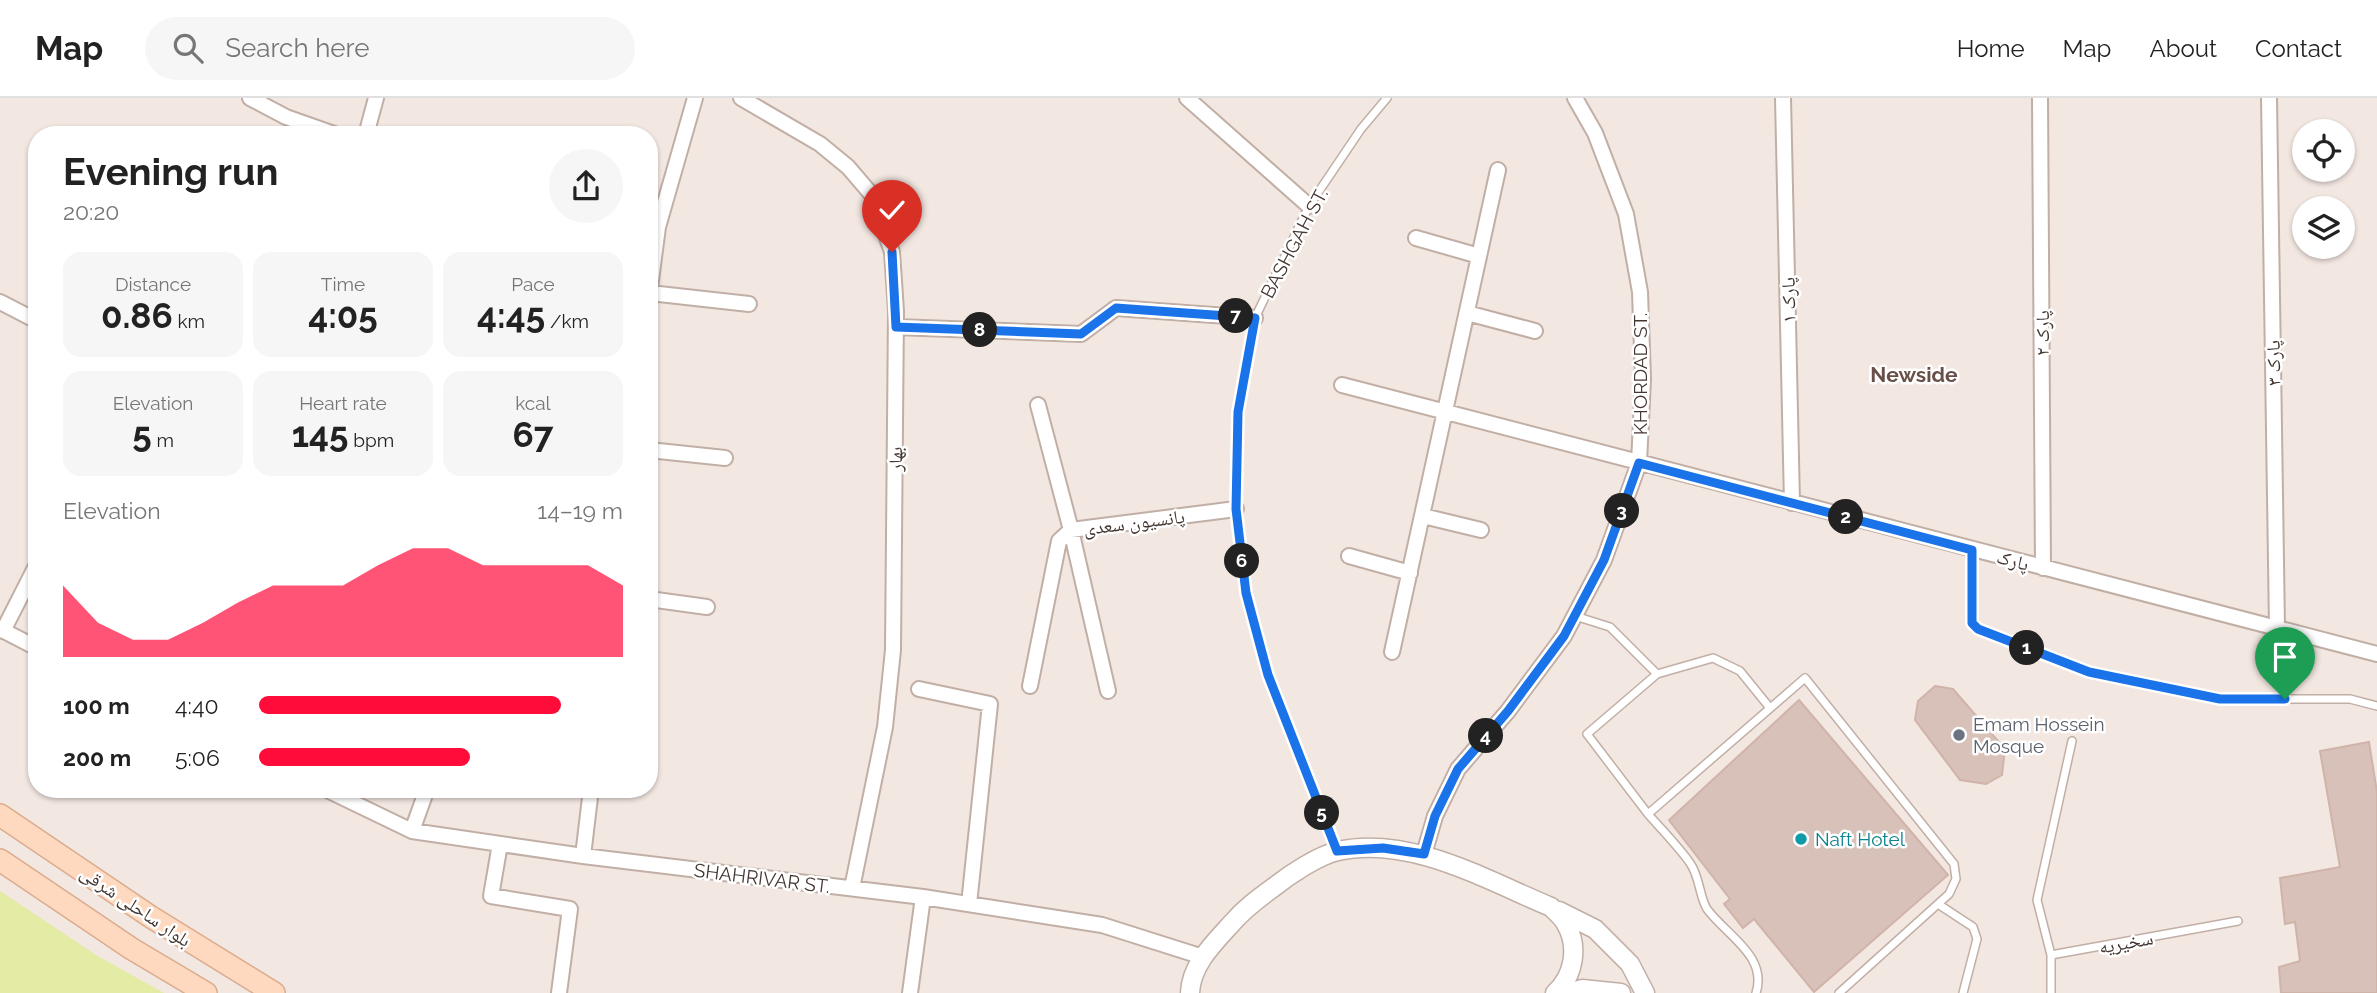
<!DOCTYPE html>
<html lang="en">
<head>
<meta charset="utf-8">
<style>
  body { margin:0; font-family:Raleway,"Noto Naskh Arabic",sans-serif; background:#f6f6f6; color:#222; height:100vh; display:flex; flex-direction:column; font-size:26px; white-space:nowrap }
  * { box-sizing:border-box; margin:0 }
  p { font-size:23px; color:#767676 }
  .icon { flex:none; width:38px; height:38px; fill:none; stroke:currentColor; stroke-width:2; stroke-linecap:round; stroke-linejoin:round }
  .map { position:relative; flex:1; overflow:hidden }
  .drawer { position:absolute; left:28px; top:28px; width:630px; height:672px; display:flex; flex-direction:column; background:#fff; border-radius:28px; box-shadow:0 2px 5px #0004 }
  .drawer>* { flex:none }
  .fabs { position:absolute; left:2292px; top:21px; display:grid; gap:14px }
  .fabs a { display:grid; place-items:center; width:63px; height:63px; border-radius:50%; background:#fff; box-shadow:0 2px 5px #0004; font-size:35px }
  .pin { position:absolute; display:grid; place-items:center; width:60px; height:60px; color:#fff; margin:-72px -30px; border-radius:50% 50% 50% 0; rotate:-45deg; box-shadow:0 0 7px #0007 }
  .pin .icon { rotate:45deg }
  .km { position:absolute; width:35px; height:35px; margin:-18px; border-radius:50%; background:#222; color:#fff; font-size:19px; line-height:35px; text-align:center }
  .round { display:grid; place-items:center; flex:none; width:74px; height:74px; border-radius:37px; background:#f6f6f6 }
  .overview { display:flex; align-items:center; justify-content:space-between; height:119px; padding:0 35px }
  h1 { font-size:38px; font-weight:700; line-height:52px }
  .metrics { display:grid; grid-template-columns:repeat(3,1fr); gap:10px; height:119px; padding:7px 35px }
  .metrics div { display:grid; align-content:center; border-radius:18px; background:#f6f6f6; text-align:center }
  .metrics b { font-size:35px; font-weight:700 }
  .metrics small { font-size:19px; font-weight:400 }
  .metrics p { font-size:19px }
  .chart { height:196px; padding:14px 35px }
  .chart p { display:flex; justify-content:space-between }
  .chart svg { width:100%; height:126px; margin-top:7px; fill:#ff0c3b; opacity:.7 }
  ul { padding:0 35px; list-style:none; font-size:23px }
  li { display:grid; grid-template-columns:112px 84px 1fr; align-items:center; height:52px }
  li i { height:18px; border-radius:9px; background:#ff0c3b }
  header { display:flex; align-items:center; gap:42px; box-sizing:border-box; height:98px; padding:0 35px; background:#fff; border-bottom:2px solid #e0e0e0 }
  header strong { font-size:33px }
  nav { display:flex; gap:38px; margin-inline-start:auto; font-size:24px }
  .search { width:490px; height:63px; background:#f6f6f6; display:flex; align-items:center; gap:18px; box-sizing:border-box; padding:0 24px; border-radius:38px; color:#767676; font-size:26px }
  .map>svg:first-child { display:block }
  .green { fill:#e4eba5 }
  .building { fill:#d8c1b9; stroke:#d0b3a9; stroke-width:2 }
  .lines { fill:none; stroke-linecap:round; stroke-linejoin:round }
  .service-casing { stroke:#c1afa6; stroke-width:10 }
  .minor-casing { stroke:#c1afa6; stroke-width:18 }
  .tertiary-casing { stroke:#c1afa6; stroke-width:21 }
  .secondary-casing { stroke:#daac8e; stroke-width:24 }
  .service { stroke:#fff; stroke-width:7 }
  .minor { stroke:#fff; stroke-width:14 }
  .tertiary { stroke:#fff; stroke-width:18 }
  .secondary { stroke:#ffd9bf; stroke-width:21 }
  .route-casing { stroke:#fff; stroke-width:14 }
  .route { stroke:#1a73e8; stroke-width:9 }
  .worship-dot { fill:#6b7280; stroke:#fff; stroke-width:2.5 }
  .culture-dot { fill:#0f9aa8; stroke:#fff; stroke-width:2.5 }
  .labels { text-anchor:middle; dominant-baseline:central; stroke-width:5; stroke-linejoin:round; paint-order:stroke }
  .street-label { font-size:19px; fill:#443732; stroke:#fff }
  .worship-label { font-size:19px; fill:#5b616d; stroke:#fff; text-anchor:start }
  .culture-label { font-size:19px; fill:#0d838f; stroke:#fff; text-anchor:start }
  .neighbourhood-label { font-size:21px; font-weight:bold; fill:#685048; stroke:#fff }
</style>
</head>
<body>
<header>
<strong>Map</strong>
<div class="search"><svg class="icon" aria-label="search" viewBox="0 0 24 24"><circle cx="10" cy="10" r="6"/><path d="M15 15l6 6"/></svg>Search here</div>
<nav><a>Home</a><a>Map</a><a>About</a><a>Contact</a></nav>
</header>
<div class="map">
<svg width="2377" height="895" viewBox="0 0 2377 895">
  <rect width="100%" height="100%" fill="#f3e7e1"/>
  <path class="green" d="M0,793L96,857L164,895H0Z"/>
  <path class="building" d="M1935,588L1953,591L2005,651L2002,677L1986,686L1960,682L1915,622L1918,603Z
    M1799,602L1948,777L1814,894L1754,821L1743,830L1724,806L1730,801L1669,722Z
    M2369,644L2377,694V895H2281L2279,869L2300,863L2295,824L2285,826L2280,780L2340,769L2320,653Z"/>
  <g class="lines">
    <g class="service-casing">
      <path id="service" d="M1972,451V525L1978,531L2089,574L2220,601H2350L2377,608
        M1575,518L1610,529L1657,576L1587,636L1648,716
        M1657,576L1713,560L1740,573L1770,610
        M1337,752L1268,577L1246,495L1236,411L1238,314L1255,220L1309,108L1361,31L1387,0
        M1938,806L1973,829L1977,841L1963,895
        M2051,857L2037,802L2072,643
        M1756,895C1768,858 1726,837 1707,811C1699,798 1700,779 1690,765C1678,748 1662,732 1648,716L1805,580L1954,766L1956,781L1949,796L1839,895
        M2051,895V857L2238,823"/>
    </g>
    <g class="minor-casing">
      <path id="minor" d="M250,0L286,19L337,37
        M741,0L820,46L848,69L872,97L892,154L896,213L893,552L885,629L852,790
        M1187,0L1309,108
        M1783,0L1792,405
        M2040,0L2043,470
        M2269,0L2277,530
        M366,37L376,0
        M1416,140L1479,158
        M650,195L749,206
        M649,198L658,129L695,0
        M0,204L37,223
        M1467,215L1535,233
        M896,229L1081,236L1116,210L1255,220
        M1342,287L2377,556
        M1038,307L1071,432L1108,593
        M649,352L725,360
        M1423,418L1481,432
        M1349,458L1410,475
        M649,501L707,509
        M0,531L37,550
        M3,533L35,470
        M1392,554L1498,72
        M1030,588L1059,443L1071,432L1236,411
        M919,591L990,606L969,806
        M325,691L412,733L583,758L923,799L1102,827L1203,859
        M412,733L427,691
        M500,746L491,798L570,811L559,895
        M1424,756L1435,718L1458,671L1508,613L1564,538L1604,462L1639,365L1643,281L1640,194L1626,116L1595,35L1575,0
        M583,758L591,691
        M910,895L923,799"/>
    </g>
    <g class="tertiary-casing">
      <path id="tertiary" d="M1559,813L1595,831L1630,866L1645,895
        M1190,895C1191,866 1215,844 1233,824C1245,810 1259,800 1274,789C1289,777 1319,757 1338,753C1410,737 1486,782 1551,809C1556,814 1563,820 1566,826C1579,849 1574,878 1555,895
        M1570,895L1582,891L1621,895"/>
    </g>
    <g class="secondary-casing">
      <path id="secondary" d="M0,717L151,819L274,895
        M0,762L132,851L206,895"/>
    </g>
    <use href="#service" class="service"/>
    <use href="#minor" class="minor"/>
    <use href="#tertiary" class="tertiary"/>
    <use href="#secondary" class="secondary"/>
  </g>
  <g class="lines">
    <g class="route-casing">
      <path id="route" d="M892,154L896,229L1081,236L1116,210L1255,220L1238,314L1236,411L1246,495L1268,577L1337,753L1383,750L1424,756L1435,718L1458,671L1508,613L1564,538L1604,462L1639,365L1972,452V525L1978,531L2089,574L2220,601H2285"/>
    </g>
    <use href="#route" class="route"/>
  </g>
  <circle class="worship-dot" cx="1959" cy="637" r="7"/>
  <circle class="culture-dot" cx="1801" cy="741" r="7"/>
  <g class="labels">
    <g class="street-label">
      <text transform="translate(1294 145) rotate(-62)">BASHGAH ST.</text>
      <text transform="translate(1788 202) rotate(-91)">پارک ۱</text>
      <text transform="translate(2042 235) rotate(-90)">پارک ۲</text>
      <text transform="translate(2273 265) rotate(-91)">پارک ۳</text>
      <text transform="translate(1640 276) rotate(-90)">KHORDAD ST.</text>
      <text transform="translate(895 361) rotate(-89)">بهار</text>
      <text transform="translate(1134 424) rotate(-7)">پانسیون سعدی</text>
      <text transform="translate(2013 462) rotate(15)">پارک</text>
      <text transform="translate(762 780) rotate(7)">SHAHRIVAR ST.</text>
      <text transform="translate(136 808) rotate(34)">بلوار ساحلی شرقی</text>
      <text transform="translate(2126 844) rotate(-10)">سخیریه</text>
    </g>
    <g class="worship-label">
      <text x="1973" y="626">Emam Hossein<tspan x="1973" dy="22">Mosque</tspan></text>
    </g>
    <g class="culture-label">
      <text x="1815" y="741">Naft Hotel</text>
    </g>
    <g class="neighbourhood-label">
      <text x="1914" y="276">Newside</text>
    </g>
  </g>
</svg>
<div class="fabs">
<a><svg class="icon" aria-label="locate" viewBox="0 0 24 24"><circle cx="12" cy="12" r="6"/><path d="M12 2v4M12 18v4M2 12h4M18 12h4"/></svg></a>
<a><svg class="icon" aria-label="layers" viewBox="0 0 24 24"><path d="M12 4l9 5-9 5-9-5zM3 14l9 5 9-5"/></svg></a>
</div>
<div class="pin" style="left:2285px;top:601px;background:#1e9e55"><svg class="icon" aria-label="arrive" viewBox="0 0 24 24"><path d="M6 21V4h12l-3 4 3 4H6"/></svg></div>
<div class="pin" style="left:892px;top:154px;background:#d93025"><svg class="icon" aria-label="check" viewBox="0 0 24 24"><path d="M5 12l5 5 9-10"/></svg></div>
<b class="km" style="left:2027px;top:550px">1</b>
<b class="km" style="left:1846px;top:419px">2</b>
<b class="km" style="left:1622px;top:413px">3</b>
<b class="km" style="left:1486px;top:638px">4</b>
<b class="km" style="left:1322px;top:715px">5</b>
<b class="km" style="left:1242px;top:463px">6</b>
<b class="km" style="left:1236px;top:218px">7</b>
<b class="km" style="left:980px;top:232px">8</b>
<section class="drawer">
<div class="overview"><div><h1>Evening run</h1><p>20:20</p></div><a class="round"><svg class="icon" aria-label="share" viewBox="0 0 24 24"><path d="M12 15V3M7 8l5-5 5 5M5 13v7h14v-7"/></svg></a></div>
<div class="metrics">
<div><p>Distance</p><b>0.86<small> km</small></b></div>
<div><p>Time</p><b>4:05</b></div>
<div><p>Pace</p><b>4:45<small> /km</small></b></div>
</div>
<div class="metrics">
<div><p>Elevation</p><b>5<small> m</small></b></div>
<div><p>Heart rate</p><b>145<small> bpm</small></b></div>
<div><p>kcal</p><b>67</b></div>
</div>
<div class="chart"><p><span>Elevation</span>14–19 m</p>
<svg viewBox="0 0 160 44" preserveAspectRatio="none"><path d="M0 44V19L10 32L20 38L30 38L40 32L50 25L60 19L70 19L80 19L90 12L100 6L110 6L120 12L130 12L140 12L150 12L160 19V44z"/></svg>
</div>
<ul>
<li><b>100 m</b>4:40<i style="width:83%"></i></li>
<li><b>200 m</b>5:06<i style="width:58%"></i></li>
</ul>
</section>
</div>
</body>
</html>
